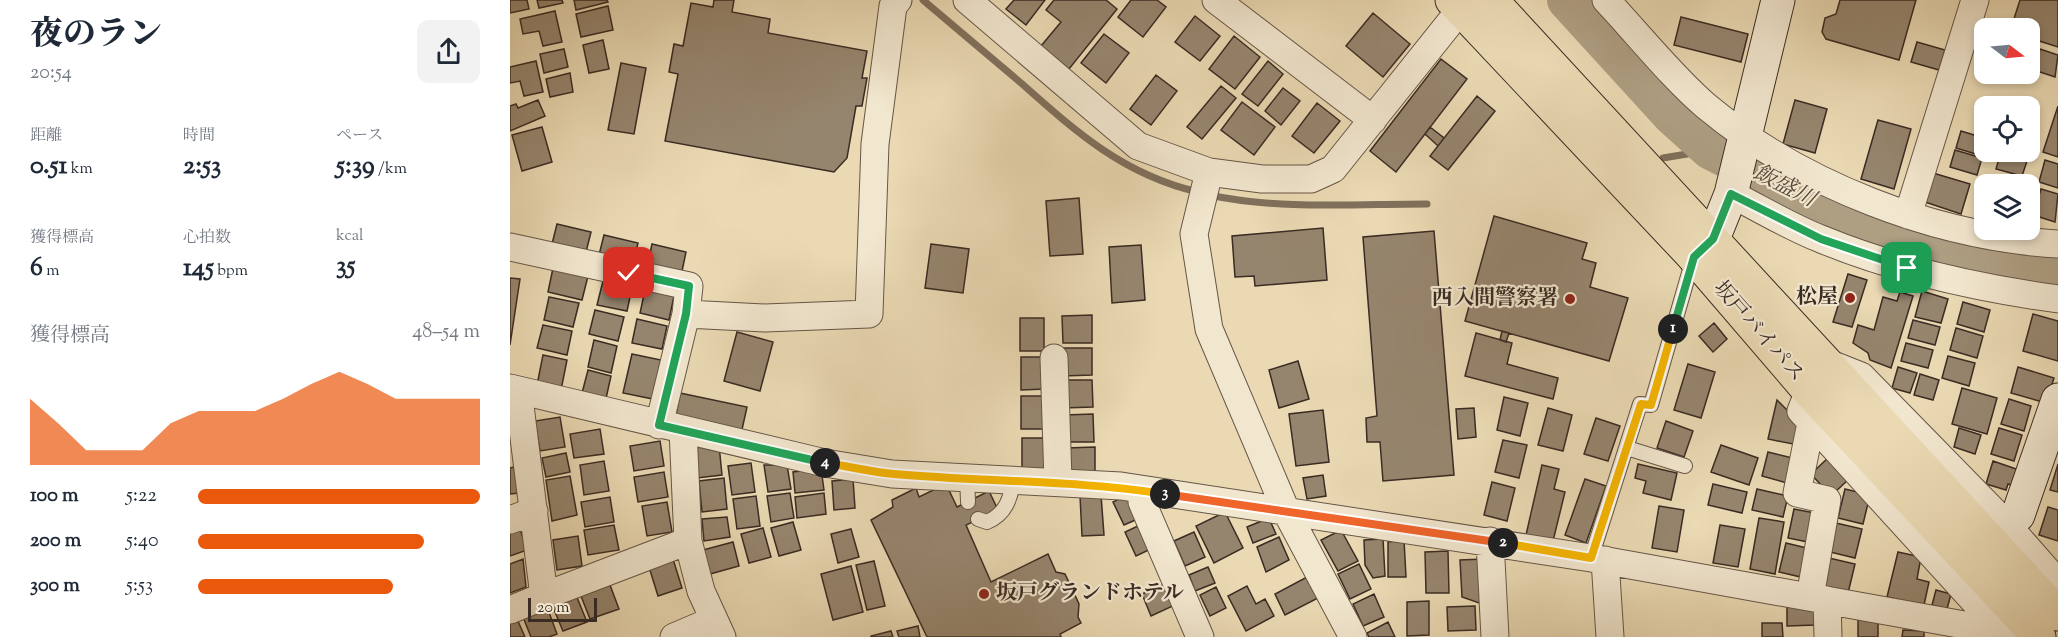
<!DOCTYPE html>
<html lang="ja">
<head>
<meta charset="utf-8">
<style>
  body { margin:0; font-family:"Sorts Mill Goudy","Noto Serif JP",serif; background:#f2f2f3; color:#1f2937; height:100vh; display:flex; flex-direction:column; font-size:22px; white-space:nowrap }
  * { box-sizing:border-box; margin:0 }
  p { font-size:20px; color:#747a83 }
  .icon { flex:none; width:33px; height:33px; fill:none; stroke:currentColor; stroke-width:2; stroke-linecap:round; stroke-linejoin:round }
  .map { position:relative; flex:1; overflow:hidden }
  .panel { display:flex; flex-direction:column; background:#fff; width:510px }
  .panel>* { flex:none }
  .needle { width:39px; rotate:106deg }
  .controls { position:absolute; left:1464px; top:18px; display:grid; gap:12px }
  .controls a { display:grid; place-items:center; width:66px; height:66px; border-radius:12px; background:#fff; box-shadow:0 3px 9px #0003; font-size:30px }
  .scale { position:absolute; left:18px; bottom:15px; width:69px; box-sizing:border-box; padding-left:6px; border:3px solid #3a2b23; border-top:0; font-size:16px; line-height:21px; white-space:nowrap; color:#3a2b23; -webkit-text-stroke:4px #f1e6ce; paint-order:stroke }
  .pin { position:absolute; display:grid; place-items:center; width:51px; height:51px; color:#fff; margin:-26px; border-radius:12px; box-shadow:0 3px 9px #0006 }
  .km { position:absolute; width:30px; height:30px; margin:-15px; border-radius:50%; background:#222; color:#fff; font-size:16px; line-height:30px; text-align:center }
  .round { display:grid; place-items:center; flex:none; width:63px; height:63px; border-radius:12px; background:#f2f2f3 }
  .summary { display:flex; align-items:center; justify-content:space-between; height:102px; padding:0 30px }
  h1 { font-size:33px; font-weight:800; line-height:45px }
  .stats { display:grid; grid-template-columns:repeat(3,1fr); gap:9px; height:102px; padding:6px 30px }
  .stats div { display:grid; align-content:center }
  .stats b { font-size:26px; font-weight:800 }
  .stats small { font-size:16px; font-weight:400 }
  .stats p { font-size:16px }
  .chart { height:168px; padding:12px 30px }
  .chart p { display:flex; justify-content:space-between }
  .chart svg { width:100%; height:108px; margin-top:6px; fill:#ea580c; opacity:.7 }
  ul { padding:0 30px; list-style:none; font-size:20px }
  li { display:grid; grid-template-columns:96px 72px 1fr; align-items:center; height:45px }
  li i { height:15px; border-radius:8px; background:#ea580c }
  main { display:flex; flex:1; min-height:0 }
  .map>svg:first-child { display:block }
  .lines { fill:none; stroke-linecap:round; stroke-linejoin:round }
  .stream { stroke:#80705c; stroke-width:7 }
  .river { stroke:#ae9e82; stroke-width:40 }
  .building { fill:#96856e; stroke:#3a2b23; stroke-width:1.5 }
  .lane-casing { stroke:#665647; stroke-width:16 }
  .street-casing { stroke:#665647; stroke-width:29 }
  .secondary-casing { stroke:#3a2b23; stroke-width:35 }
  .highway-casing { stroke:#3a2b23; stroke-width:35 }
  .lane { stroke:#f1e6ce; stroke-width:14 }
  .street { stroke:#f1e6ce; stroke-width:27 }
  .secondary { stroke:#f1e6ce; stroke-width:33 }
  .highway { stroke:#ead9b3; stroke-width:33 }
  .split-1-casing { stroke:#fff; stroke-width:12 }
  .split-2-casing { stroke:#fff; stroke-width:12 }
  .split-3-casing { stroke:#fff; stroke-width:12 }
  .split-4-casing { stroke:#fff; stroke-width:12 }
  .split-5-casing { stroke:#fff; stroke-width:12 }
  .split-1 { stroke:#22a559; stroke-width:8 }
  .split-2 { stroke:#f5b400; stroke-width:8 }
  .split-3 { stroke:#f0652b; stroke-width:8 }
  .split-4 { stroke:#f5b400; stroke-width:8 }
  .split-5 { stroke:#22a559; stroke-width:8 }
  .poi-dot { fill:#8f2418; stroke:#f1e6ce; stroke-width:2 }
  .labels { text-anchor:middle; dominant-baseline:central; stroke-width:4.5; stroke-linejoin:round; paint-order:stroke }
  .poi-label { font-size:21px; font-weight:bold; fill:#3a2b23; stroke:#f1e6ce; text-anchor:end }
  .street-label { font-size:21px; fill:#3a2b23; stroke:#f1e6ce }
  .water-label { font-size:22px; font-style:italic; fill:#57483b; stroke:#f1e6ce }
</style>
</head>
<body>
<main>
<section class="panel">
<div class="summary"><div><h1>夜のラン</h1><p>20:54</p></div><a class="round"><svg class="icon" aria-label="share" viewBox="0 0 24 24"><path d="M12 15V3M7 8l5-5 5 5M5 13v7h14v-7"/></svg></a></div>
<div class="stats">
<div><p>距離</p><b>0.51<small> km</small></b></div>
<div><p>時間</p><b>2:53</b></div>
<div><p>ペース</p><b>5:39<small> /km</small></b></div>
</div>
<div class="stats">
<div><p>獲得標高</p><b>6<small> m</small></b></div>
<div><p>心拍数</p><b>145<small> bpm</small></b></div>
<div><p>kcal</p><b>35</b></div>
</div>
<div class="chart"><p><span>獲得標高</span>48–54 m</p>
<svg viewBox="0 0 160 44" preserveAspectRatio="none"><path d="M0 44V17L10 27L20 38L30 38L40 38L50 27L60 22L70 22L80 22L90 17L100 11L110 6L120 11L130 17L140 17L150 17L160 17V44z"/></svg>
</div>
<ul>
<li><b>100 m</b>5:22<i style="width:100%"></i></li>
<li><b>200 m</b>5:40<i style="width:80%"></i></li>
<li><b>300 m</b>5:53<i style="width:69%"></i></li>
</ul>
</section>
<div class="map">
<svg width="1548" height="637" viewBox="0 0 1548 637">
  <rect width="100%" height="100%" fill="#ead9b3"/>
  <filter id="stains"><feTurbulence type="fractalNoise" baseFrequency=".00333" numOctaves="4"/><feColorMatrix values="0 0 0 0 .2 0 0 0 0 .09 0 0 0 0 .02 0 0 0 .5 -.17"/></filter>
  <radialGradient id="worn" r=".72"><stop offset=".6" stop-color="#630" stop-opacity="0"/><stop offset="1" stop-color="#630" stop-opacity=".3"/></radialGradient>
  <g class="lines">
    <path class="stream" d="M413,0C446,28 478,55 511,83C566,132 614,175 688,192
      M1153,158L1201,150
      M699,195C770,210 845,204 917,204"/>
    <path class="river" d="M1057,0L1162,115L1201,150L1333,217L1396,240L1461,258L1548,272"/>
  </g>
  <path class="building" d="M0,0H17L19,9L0,13Z
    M27,0H52L53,3L29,8Z
    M64,0H97L98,2L66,10Z
    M204,0H224L222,12L260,19L258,33L357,51L352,78H357L352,106H346L337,158L324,172L155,141L168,74L159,72L164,44L173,46L181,3L203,7Z
    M504,0H535L516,25L496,9Z
    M544,0H596L607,9L559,69L531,46L551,22L536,10Z
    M621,0H647L656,7L633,37L608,17Z
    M1330,0H1406L1389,60L1316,39L1312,32L1315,18L1326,14Z
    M1510,0H1548V47L1520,38V28H1501Z
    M98,6L103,30L71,37L66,14Z
    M45,11L52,42L33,46L29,31L13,34L10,19Z
    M863,13L900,44L873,77L836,46Z
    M685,16L710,36L690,61L665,42Z
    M1171,17L1238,34L1231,62L1164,45Z
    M1472,33H1474V56L1466,54Z
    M594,34L619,53L596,83L571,63Z
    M724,36L750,57L725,89L699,69Z
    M93,40L99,69L79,73L73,45Z
    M1407,42L1435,50L1429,70L1401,62Z
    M54,49L58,67L34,73L30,54Z
    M1530,49L1548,55L1545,77L1524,70Z
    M931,59L957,79L886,172L860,151Z
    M26,61L33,92L14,96L10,81L0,83V67Z
    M758,61L773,74L748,106L732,94Z
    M111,63L136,68L124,134L98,130Z
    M60,73L63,92L40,97L36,79Z
    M646,75L667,91L641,125L620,109Z
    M711,86L726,98L692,139L677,127Z
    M773,88L790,101L771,125L755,111Z
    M967,96L985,111L938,170L920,156Z
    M28,100L35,116L0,131V106L6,104L8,108Z
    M1285,100L1317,109L1305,153L1273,144Z
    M732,102L765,127L744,155L711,130Z
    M807,103L830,121L804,153L782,136Z
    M1548,106V157L1533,152Z
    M1368,120L1401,129L1384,189L1351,179Z
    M32,127L42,162L12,171L2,135Z
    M920,127L934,138L928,146L915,134Z
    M1451,131L1474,138L1472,156L1446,148Z
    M1445,150L1472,158L1467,175L1440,167Z
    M1491,152L1519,155L1512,176L1486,169Z
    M1535,160L1548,164V188L1529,182Z
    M1423,173L1460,184L1451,214L1415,202Z
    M1472,188L1474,189V213L1465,210Z
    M1531,189L1548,194L1545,222L1523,215Z
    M569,198L573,254L540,256L536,201Z
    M984,216L1077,243L1072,259L1086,263L1080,287L1118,298L1099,361L955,321Z
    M47,224L81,232L75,256L41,248Z
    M813,228L817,280L745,286L744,276L725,277L722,236Z
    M924,231L944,475L873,481L870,442H857L856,418L867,416L853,237Z
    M94,235L128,243L122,267L88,259Z
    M142,244L176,252L171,276L137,268Z
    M421,244L459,249L453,293L415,288Z
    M631,245L635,300L602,303L599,247Z
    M43,268L78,276L72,300L38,292Z
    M1338,274L1357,280L1342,327L1323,322Z
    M0,278L10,279L0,345Z
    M93,281L122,288L117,311L87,305Z
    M135,290L164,296L159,320L130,313Z
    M1412,291L1438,299L1431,323L1405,317Z
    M1390,292L1403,296L1381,368L1360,360L1358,353L1343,343L1348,325L1364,330L1373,297L1387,301Z
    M39,297L69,303L63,327L34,320Z
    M1453,302L1480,310L1474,332L1447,324Z
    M85,310L114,317L108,341L79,334Z
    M1523,314L1548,321V361L1513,351Z
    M582,315V343H553L552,316Z
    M510,318H534V351H510Z
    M127,319L157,326L152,349L122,343Z
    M1403,320L1430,327L1425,345L1398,338Z
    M1204,323L1217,339L1203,352L1189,336Z
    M33,325L62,331L57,355L27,348Z
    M1446,328L1473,336L1467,358L1440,350Z
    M992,331L999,333L996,342L990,340Z
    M227,332L263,342L250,391L214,381Z
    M966,333L1002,343L997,364L1048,378L1043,399L955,376Z
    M84,340L107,346L101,373L78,367Z
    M1396,343L1423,350L1418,368L1391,361Z
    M553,348H582V375L553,376Z
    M122,354L151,360L143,399L113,393Z
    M33,355L57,360L51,390L27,385Z
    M1438,356L1465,363L1459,386L1432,378Z
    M511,357H535V389L511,390Z
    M788,361L799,399L769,408L759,370Z
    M1178,364L1205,372L1191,418L1164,410Z
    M1388,367L1407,373L1400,393L1382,388Z
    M1508,367L1544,378L1536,403L1501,393Z
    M78,370L101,376L95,403L71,397Z
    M1410,374L1429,380L1423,400L1404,395Z
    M553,380H582L583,407L553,408Z
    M1452,388L1487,398L1477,434L1442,424Z
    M170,393L237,407L231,434L165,420Z
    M511,396H535V429H511Z
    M994,397L1018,403L1010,436L987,430Z
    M1499,399L1521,406L1514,431L1491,424Z
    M1267,400L1293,426L1288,445L1258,439Z
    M964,408L966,437L948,439L946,409Z
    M1038,408L1062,415L1053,451L1028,445Z
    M813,410L819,462L786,466L779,414Z
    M583,414L584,442H554V415Z
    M50,417L55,447L30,451L25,421Z
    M1086,418L1110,426L1098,461L1074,454Z
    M1156,421L1183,431L1174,457L1147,448Z
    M1449,428L1471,435L1465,454L1444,447Z
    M1489,428L1512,435L1504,461L1481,454Z
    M90,429L94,454L64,458L60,434Z
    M512,438H536V470H512Z
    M993,440L1017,445L1009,478L985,472Z
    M150,441L154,466L124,471L120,446Z
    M209,445L212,475L187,478L184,448Z
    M1211,445L1248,458L1239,485L1201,472Z
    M585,447V474L556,475V448Z
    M1258,452L1287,459L1281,484L1252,476Z
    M56,453L60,472L36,477L32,458Z
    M1320,456L1340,478L1321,496L1301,474Z
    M94,461L99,491L74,495L70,465Z
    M1483,461L1512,471L1507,487L1498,484L1496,490L1476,484Z
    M241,463L245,492L222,495L218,466Z
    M1128,464L1167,473L1161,500L1133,493L1136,481L1125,478Z
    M1548,464V492L1540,490Z
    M254,465H277L281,489L258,492Z
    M1032,465L1049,469L1044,489L1055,492L1043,541L1016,535Z
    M4,467L9,493L0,494V468Z
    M311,468L314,490L285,493L283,472Z
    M154,472L158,497L128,502L124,477Z
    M813,475L816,496L797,499L793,478Z
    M60,476L67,515L42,521L36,480Z
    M214,478L217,509L192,512L189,481Z
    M343,479L345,508L324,510L322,481Z
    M1075,479L1096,486L1076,543L1055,535Z
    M982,482L1005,488L997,521L974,515Z
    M436,484L447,507L479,491L488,510L456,525L481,582L538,554L546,572L555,574L569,604L568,617L571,623L550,634L551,637H417L361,520L383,507L382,500L406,488L409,497Z
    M1203,484L1237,492L1232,513L1198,505Z
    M1247,489L1278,496L1273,517L1242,510Z
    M1335,489L1360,495L1353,524L1328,518Z
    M280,493L284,518L261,522L257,496Z
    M314,493L316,514L287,518L285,497Z
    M591,495L594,535L572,536L570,496Z
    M246,496L250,526L227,529L223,499Z
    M100,497L104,522L75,527L71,502Z
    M613,497L623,499L630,518L614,525L603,502Z
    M157,502L162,532L137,536L132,506Z
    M1149,506L1174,510L1167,552L1142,548Z
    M1538,507L1548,510V541L1529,535Z
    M1284,509L1310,514L1303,543L1278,538Z
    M715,512L733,548L704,563L686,526Z
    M217,517L220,537L194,541L192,519Z
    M759,518L766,534L743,543L737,527Z
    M1249,518L1274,522L1265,574L1240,569Z
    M283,522L291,550L269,556L261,528Z
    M1326,523L1352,529L1345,558L1320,552Z
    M632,524L643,548L626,556L615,532Z
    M104,525L109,550L78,555L74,530Z
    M1210,525L1235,529L1228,567L1203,563Z
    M253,528L261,557L239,563L231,534Z
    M10,529L17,550L0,556V532Z
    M341,529L349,557L328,563L321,534Z
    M831,530L848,561L828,571L811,540Z
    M684,532L695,557L675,566L664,541Z
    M68,536L72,566L47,570L43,540Z
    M769,537L779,560L756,572L747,547Z
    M873,539L875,576L863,578L855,565L854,540Z
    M894,540L896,577H878V542Z
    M223,542L229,566L200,574L193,550Z
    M1276,543L1301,549L1295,578L1269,572Z
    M938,551L939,593H916L915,552Z
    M1388,552L1411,557L1407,579L1419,582L1414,605L1377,597Z
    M1319,558L1345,564L1338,593L1313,587Z
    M13,559L16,587L0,593V564Z
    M163,559L172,588L148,596L139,567Z
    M973,559L975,605L952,597L950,560Z
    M364,561L375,606L357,610L346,565Z
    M849,564L861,589L840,599L828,574Z
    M341,566L353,612L323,620L311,574Z
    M698,567L705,583L685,591L679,575Z
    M797,577L808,598L775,615L765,594Z
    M655,584L665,605L641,616L632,594Z
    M100,585L109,609L80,619L71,596Z
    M737,586L746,604L755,599L764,616L736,631L718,596Z
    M706,587L716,608L700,616L690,595Z
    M1426,590L1441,594L1437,609L1422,605Z
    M864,594L874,617L853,626L843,604Z
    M66,595L77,622L53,631L42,605Z
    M919,601V635L897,636V602Z
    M1305,604L1306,625L1277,626V605Z
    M965,606L966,630L938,631L937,607Z
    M37,607L47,634L39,637H21L13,617Z
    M1348,614H1368V637H1348Z
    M7,619L15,637H0V622Z
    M878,622L885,637H859L857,633Z
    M1252,623H1272L1273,637H1252Z
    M408,626L410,637H389L387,631Z
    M1393,630L1414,631V637H1392Z
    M381,631L383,637H361V636Z"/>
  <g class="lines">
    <g class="lane-casing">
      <path id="lane" d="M1117,448L1175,466
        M457,477L458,502
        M468,519L477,522C496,514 500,499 504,480
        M1081,558L1130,404L1141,405L1183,259"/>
    </g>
    <g class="street-casing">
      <path id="street" d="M457,0L628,146L699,172L752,179H801L823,169L958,0
        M706,0L863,120
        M1096,0C1127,33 1163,78 1196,106C1291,185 1426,237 1548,244
        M699,172L684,234L699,329L777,513L843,637
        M1221,194C1251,209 1280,227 1311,239C1386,270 1468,288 1548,299
        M1398,215L1465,0
        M0,247L179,286L176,314
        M544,358L548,481
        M1318,363L1351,376L1498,526L1548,583
        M0,388L315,463L382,474L611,486L1081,558L1471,628L1482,621
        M1299,391L1291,411L1497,637
        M149,425L176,314L255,318L359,314L365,144L383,6L388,0
        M173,430L178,541L191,591L212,637
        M635,491L632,502L690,637
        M0,520L24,511
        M980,541L985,637
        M1095,560L1100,637
        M34,596L178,541
        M1300,597L1317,500L1287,493L1301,423
        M1317,600L1318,637
        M0,610L34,596L8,390
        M164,637L204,620"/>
    </g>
    <g class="secondary-casing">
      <path id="secondary" d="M1184,257L1203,239L1221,194L1268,0
        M1498,526L1508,515L1548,400"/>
    </g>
    <g class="highway-casing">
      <path id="highway" d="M942,0L1184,257L1299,391L1529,637
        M981,0L1548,614"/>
    </g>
    <use href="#lane" class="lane"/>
    <use href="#street" class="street"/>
    <use href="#secondary" class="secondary"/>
    <use href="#highway" class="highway"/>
  </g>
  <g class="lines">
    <g class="split-1-casing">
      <path id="split-1" d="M1163,329L1184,257L1203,239L1221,194L1311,239L1397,268"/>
    </g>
    <g class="split-2-casing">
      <path id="split-2" d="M993,543L1081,558L1131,404L1141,405L1163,329"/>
    </g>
    <g class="split-3-casing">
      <path id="split-3" d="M655,494L993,543"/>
    </g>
    <g class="split-4-casing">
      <path id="split-4" d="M315,463C338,466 361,472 384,474C474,482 565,480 655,494"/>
    </g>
    <g class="split-5-casing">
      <path id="split-5" d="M119,273L179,286L176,314L149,425L315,463"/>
    </g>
    <use href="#split-1" class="split-1"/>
    <use href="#split-2" class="split-2"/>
    <use href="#split-3" class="split-3"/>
    <use href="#split-4" class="split-4"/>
    <use href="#split-5" class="split-5"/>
  </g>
  <g class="poi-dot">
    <circle cx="1340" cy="298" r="6"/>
    <circle cx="1060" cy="299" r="6"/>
    <circle cx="474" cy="594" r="6"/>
  </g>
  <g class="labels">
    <g class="poi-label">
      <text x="1328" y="298">松屋</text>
      <text x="1048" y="299">西入間警察署</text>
      <text x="486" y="594" text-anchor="start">坂戸グランドホテル</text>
    </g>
    <g class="street-label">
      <text transform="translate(1248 332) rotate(49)">坂戸バイパス</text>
    </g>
    <g class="water-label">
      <text transform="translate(1274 187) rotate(27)">飯盛川</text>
    </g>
  </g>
  <rect width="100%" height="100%" filter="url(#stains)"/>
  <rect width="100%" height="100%" fill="url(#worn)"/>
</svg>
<div class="controls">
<a><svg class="needle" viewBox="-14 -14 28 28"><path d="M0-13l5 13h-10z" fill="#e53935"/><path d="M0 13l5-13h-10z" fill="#747a83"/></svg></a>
<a><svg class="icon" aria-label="locate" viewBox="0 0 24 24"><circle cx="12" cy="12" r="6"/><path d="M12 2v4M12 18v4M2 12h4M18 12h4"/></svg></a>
<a><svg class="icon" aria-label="layers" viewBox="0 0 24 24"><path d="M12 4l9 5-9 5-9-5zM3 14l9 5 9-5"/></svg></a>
</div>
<div class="scale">20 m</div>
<div class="pin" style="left:1397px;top:268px;background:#1e9e55"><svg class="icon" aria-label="arrive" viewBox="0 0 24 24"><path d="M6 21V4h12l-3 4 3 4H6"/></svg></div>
<div class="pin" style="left:119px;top:273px;background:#d93025"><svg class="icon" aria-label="check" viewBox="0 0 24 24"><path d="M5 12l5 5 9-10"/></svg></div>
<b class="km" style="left:1163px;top:329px">1</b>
<b class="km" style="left:993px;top:543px">2</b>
<b class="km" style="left:655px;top:494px">3</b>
<b class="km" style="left:315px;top:463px">4</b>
</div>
</main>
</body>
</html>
